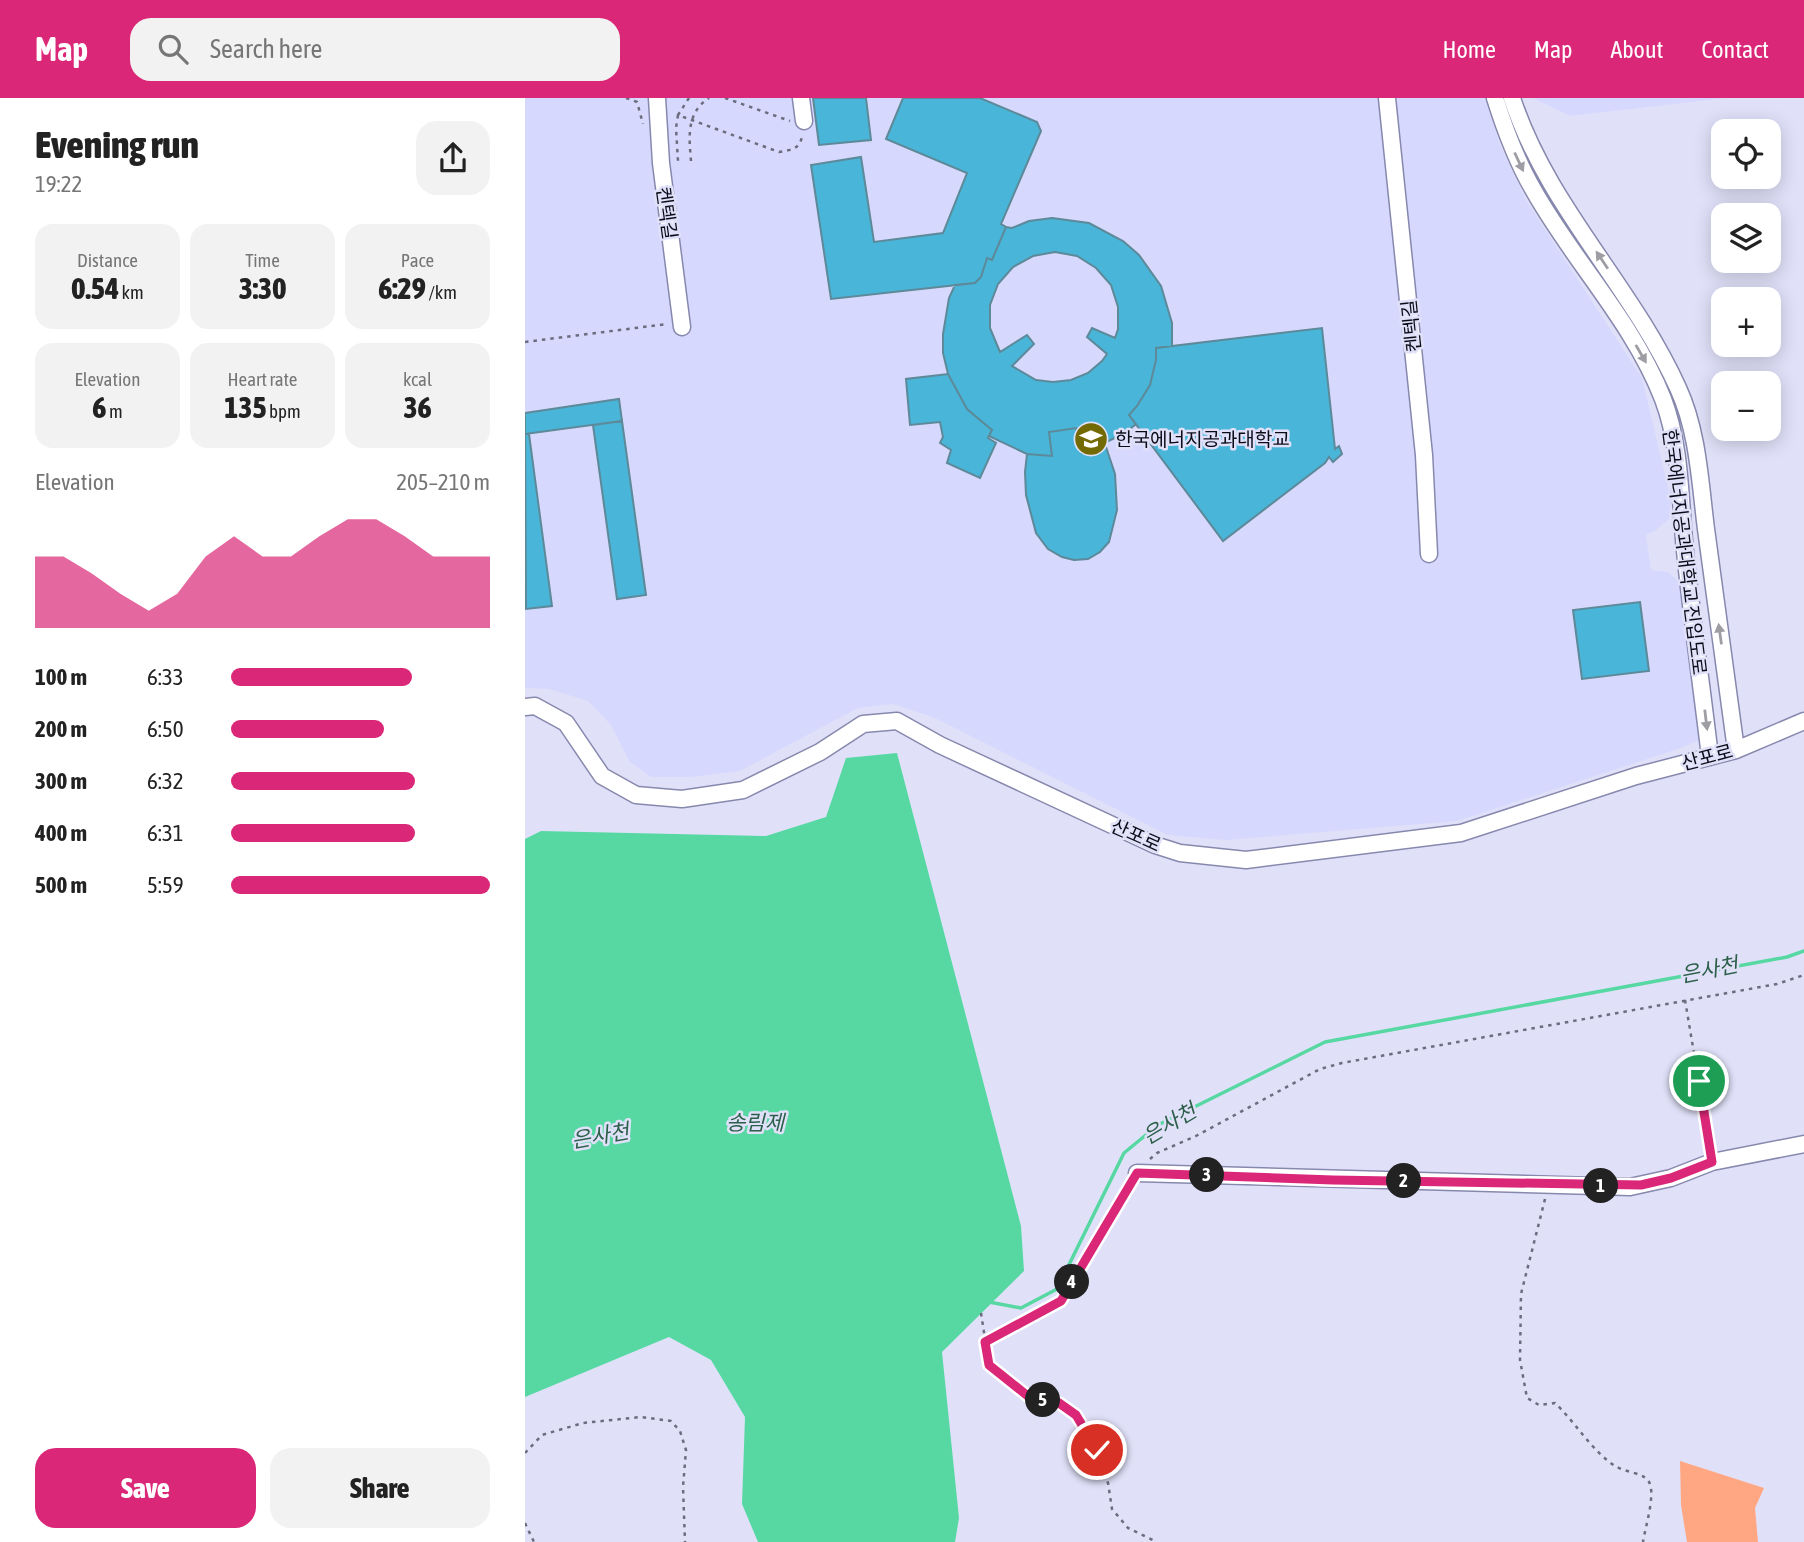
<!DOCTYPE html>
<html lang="en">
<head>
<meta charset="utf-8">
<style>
  body { margin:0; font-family:"Asap Condensed","Noto Sans KR",sans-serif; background:#f2f2f2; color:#222; height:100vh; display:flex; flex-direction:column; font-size:26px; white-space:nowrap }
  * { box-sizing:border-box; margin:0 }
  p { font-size:23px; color:#767676 }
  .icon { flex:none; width:38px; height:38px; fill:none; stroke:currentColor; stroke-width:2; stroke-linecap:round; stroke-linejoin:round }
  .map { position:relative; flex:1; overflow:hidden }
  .sheet { display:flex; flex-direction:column; background:#fff; width:525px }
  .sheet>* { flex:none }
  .fabs { position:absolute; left:1186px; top:21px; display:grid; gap:14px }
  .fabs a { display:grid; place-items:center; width:70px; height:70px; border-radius:14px; background:#fff; box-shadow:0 4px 18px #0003; font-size:35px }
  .pin { position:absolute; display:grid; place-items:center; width:60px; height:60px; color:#fff; margin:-30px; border:4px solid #fff; border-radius:50%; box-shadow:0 2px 7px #0007 }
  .km { position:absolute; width:35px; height:35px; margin:-18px; border-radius:50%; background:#222; color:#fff; font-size:19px; line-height:35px; text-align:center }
  .round { display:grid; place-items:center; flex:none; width:74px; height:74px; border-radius:21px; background:#f2f2f2 }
  .headline { display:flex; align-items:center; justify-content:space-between; height:119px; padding:0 35px }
  h1 { font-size:38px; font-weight:800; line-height:52px }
  .metrics { display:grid; grid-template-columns:repeat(3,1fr); gap:10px; height:119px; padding:7px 35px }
  .metrics div { display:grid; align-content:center; border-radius:18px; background:#f2f2f2; text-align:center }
  .metrics b { font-size:30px; font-weight:800 }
  .metrics small { font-size:19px; font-weight:400 }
  .metrics p { font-size:19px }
  .chart { height:196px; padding:14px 35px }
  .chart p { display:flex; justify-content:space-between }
  .chart svg { width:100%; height:126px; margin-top:7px; fill:#db2777; opacity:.7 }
  .button { display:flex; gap:14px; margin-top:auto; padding:14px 35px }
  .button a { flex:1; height:80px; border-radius:21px; background:#db2777; color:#fff; font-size:28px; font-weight:800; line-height:80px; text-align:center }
  .button a+a { background:#f2f2f2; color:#222 }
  ul { padding:0 35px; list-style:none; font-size:23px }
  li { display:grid; grid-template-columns:112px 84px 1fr; align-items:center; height:52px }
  li i { height:18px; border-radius:9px; background:#db2777 }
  header { display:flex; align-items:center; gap:42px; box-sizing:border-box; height:98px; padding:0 35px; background:#db2777; color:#fff }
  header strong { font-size:33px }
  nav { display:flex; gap:38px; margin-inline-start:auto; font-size:24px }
  .search { width:490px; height:63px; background:#f2f2f2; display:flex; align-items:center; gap:18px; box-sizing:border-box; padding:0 24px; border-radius:21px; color:#767676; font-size:26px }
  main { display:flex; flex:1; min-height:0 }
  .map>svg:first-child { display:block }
  .built { fill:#d6d8fd }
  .green { fill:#ffa782 }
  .water { fill:#57d8a3 }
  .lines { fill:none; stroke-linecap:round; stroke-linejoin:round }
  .stream { stroke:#57d8a3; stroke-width:3.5 }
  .building { fill:#49b5d8; stroke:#5d8999; stroke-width:2; fill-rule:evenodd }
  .minor-casing { stroke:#8788ad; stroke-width:19 }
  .path { stroke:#6c6c7e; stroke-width:2.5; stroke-dasharray:3.5 5; stroke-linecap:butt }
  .minor { stroke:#fff; stroke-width:16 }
  .oneway { fill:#9e9da3 }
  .route-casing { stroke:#fff; stroke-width:14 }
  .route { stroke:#db2777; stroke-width:9 }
  .labels { text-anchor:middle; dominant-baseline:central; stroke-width:5; stroke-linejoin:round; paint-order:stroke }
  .street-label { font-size:19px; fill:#0c0b18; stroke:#e0e1f9 }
  .poi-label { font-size:19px; fill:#0c0b18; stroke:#e0e1f9; text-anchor:start }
  .water-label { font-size:21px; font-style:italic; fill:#2c5f49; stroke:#e0e1f9 }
</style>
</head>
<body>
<header>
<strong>Map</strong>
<div class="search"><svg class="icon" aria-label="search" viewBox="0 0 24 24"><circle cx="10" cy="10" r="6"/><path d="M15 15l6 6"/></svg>Search here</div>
<nav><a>Home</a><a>Map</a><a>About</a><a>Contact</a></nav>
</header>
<main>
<section class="sheet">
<div class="headline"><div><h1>Evening run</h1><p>19:22</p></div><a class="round"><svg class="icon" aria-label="share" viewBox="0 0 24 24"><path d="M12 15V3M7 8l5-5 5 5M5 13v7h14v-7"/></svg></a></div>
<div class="metrics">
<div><p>Distance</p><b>0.54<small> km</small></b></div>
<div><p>Time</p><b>3:30</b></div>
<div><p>Pace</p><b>6:29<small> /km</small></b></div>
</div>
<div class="metrics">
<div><p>Elevation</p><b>6<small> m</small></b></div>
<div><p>Heart rate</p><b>135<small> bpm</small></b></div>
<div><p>kcal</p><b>36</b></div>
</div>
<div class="chart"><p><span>Elevation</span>205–210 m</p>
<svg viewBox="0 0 160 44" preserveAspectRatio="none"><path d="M0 44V19L10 19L20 25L30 32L40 38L50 32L60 19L70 12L80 19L90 19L100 12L110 6L120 6L130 12L140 19L150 19L160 19V44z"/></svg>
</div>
<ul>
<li><b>100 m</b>6:33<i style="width:70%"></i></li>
<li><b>200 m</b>6:50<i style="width:59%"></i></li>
<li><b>300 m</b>6:32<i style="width:71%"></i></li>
<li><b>400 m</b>6:31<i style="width:71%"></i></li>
<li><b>500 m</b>5:59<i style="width:100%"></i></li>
</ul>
<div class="button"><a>Save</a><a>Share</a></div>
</section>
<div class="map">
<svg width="1279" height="1444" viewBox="0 0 1279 1444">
  <rect width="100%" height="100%" fill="#e0e1f9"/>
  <path class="built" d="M0,0H962L975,47L1001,102L1117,280L1146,402L1144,421L1130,433L1121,437L1126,472L1143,474L1158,487L1161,500L1175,642L1153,651L932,723L700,742L643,737L408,619L368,606L333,610L215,673L166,679H126L104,663L86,627L63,603L24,591L0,590Z
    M1008,0H1201L1045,18Z"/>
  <path class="green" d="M1155,1363L1239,1390L1230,1410L1233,1444H1162L1156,1407Z"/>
  <path class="water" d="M372,655L496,1128L499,1173L417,1254L434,1420L430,1444H233L217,1406L220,1319L186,1262L144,1239L0,1299V741L16,733L241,738L301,719L321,660Z"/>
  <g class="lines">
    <path class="stream" d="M464,1204L496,1210L532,1191L599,1055L633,1027L800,944L1262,859L1279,853"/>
  </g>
  <path class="building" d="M288,0H341L346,42L294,47Z
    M378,0H455L512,24L516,33L476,126L481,129L467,162L462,160L456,179L450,185L306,201L286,67L336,59L349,144L418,135L442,75L361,41Z
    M527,120L564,125L598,143L614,157L636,188L647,225V248L631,250V262L625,287L612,308L604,317L611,326L599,336L557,355L551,330L524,334L527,358L502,356L464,338L467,332L442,311L423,276L418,255V236L424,200L430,187L450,185L456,179L462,160L467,162L481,129L487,130L504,123ZM530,154L552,158L571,170L586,187L593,209V231L590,240L567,230L562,239L582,256L577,263L563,275L546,282L528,284L511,282L487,268L509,246L502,237L475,254L465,230V207L473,186L488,169L508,158Z
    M797,230L810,351L814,348L817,356L808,364L804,359L800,365L698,443L604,317L612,308L625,287L631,262V250Z
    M423,276L442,311L467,332L463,340L471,345L455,380L422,365L426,352L415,345L418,339L415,324L385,327L381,281Z
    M94,301L97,323L0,336V315Z
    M97,323L121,497L92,501L68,327Z
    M551,330L557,355L580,346L590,376L592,412L584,444L575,454L563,461L549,462L537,459L523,451L511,435L501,397L500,374L502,356L527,358L524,334Z
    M0,336H4L27,508L1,511Z
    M1115,504L1124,573L1057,581L1048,512Z"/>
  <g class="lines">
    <g class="minor-casing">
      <path id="minor" d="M132,0L136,65L157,229
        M276,0L279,23
        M862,0L899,357L904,456
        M970,0C980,32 992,64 1009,93C1049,164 1108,224 1138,301C1156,348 1155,403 1160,453C1167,522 1177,591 1185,659
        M987,0C1022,108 1107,188 1153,290C1173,333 1175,384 1181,431C1191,504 1201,578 1211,652
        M0,609L10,608L41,625L77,678L111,697L157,701L218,692L295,654L338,626L372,623L415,647L630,747L655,755L721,762L936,735L1111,678L1211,652L1279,623
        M612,1075L1105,1089L1146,1080L1187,1064L1279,1046"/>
    </g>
    <path class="path" d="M101,0L112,4L118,26
      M164,0L153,17L254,54C266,52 276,51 277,37
      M200,0L265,23
      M153,17L151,30L153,63
      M166,63C164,39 161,15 184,0
      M0,244L142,226
      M1160,902L1185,1050
      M625,1061L632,1055L671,1038L795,971L817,965L1252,886L1279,877
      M1020,1101L996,1196L995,1262L1002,1300L1014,1307L1030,1305C1051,1325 1066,1352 1090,1368C1099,1374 1120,1375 1124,1384C1131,1396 1120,1430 1118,1444
      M456,1215L464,1267L504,1299L534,1305L552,1317L572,1352L583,1385L587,1411L603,1430L632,1444
      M460,1244L536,1203L606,1086
      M0,1355L17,1337L58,1325L116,1319L146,1323L155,1333L161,1352L158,1389L160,1444
      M0,1425L9,1444"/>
    <use href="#minor" class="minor"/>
  </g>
  <defs><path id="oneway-solid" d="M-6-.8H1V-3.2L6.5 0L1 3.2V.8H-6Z" transform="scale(1.75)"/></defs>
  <g class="oneway">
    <use href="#oneway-solid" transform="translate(994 64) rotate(65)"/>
    <use href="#oneway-solid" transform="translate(1077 162) rotate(-124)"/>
    <use href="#oneway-solid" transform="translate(1116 256) rotate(60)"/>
    <use href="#oneway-solid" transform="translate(1195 536) rotate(-98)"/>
    <use href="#oneway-solid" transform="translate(1181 622) rotate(83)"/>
  </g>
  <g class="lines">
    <g class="route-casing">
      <path id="route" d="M572,1352L551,1317L534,1305L504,1299L464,1267L460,1244L536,1203L612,1075L808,1082L1116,1087L1146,1080L1187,1064L1174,983"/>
    </g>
    <use href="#route" class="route"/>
  </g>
  <defs>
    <g id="university-disc" transform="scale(1.75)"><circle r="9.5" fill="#746a03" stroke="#e0e1f9"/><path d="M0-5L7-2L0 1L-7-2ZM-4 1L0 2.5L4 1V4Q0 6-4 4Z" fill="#fff"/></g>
  </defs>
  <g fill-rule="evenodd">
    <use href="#university-disc" x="566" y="341"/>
  </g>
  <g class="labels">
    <g class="street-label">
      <text transform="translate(142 115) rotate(82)">켄텍길</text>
      <text transform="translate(886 228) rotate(-96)">켄텍길</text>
      <text transform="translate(1160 454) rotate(83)">한국에너지공과대학교 진입도로</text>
      <text transform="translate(1182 659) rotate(-15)">산포로</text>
      <text transform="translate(611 737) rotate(24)">산포로</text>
    </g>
    <g class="poi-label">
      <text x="590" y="341">한국에너지공과대학교</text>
    </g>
    <g class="water-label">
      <text transform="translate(1184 871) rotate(-11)">은사천</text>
      <text x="230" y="1024">송림제</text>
      <text transform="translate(644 1025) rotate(-31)">은사천</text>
      <text transform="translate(75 1037) rotate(-10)">은사천</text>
    </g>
  </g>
</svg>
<div class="fabs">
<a><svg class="icon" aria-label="locate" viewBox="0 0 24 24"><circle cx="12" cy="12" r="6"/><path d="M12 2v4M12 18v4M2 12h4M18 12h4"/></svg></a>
<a><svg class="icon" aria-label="layers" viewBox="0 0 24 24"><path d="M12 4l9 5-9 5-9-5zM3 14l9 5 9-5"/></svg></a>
<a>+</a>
<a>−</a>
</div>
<div class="pin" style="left:1174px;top:983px;background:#1e9e55"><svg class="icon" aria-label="arrive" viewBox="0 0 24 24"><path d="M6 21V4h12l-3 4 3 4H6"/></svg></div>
<div class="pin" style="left:572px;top:1352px;background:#d93025"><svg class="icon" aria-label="check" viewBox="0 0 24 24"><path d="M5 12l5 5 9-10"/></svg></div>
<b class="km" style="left:1076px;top:1088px">1</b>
<b class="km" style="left:879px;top:1083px">2</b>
<b class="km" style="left:682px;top:1077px">3</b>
<b class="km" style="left:547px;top:1184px">4</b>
<b class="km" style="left:518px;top:1302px">5</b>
</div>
</main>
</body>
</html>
